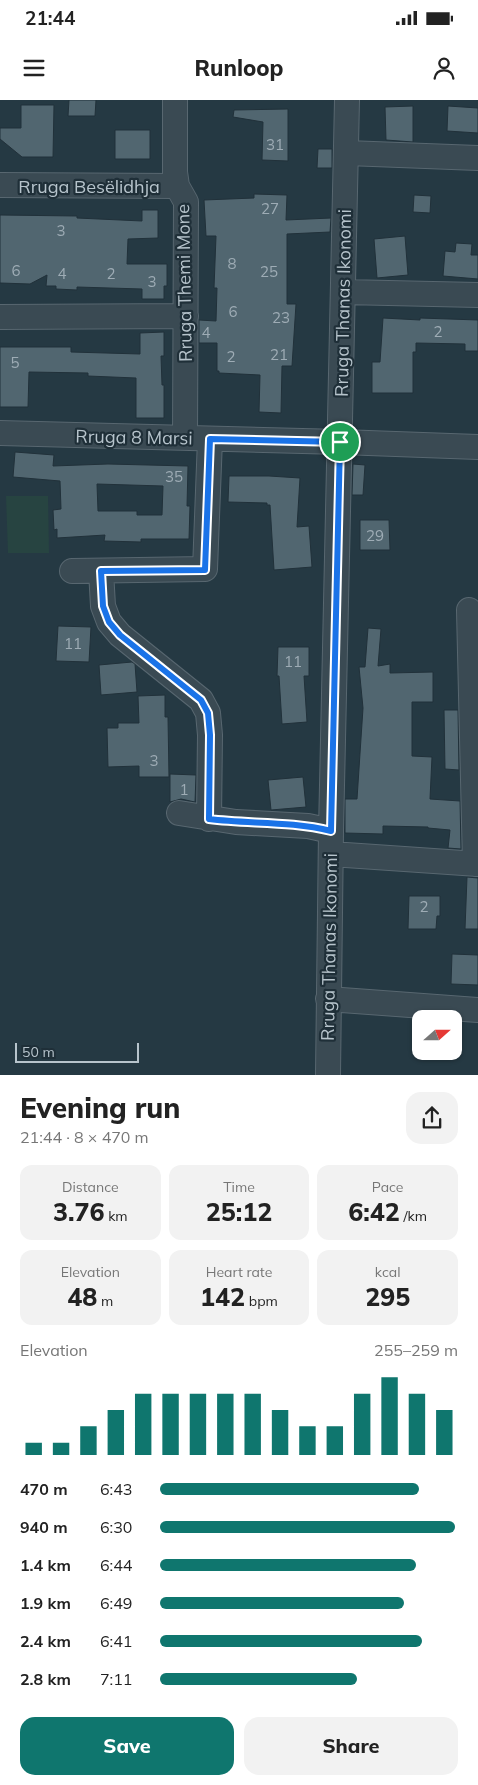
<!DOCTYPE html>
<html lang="en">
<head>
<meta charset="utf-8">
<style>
  body { margin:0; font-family:Mulish,sans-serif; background:#f2f2f2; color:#222; height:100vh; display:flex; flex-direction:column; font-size:19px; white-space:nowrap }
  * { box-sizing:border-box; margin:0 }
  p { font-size:16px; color:#767676 }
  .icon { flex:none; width:28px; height:28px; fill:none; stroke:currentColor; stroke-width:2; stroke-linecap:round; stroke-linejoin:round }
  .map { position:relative; height:975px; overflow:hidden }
  .sheet { display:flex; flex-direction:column; background:#fff; flex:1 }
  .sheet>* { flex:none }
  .needle { width:32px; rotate:69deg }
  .controls { position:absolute; left:412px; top:910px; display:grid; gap:10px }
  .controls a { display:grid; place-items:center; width:50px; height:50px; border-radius:10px; background:#fff; box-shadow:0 1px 4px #0004; font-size:25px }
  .scale { position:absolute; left:15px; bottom:12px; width:124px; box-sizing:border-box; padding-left:5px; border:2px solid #b7c4cc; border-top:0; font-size:14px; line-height:18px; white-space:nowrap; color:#b7c4cc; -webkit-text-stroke:4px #1f2f38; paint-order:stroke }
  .pin { position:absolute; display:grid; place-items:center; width:42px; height:42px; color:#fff; margin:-21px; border:2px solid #fff; border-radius:50%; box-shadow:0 1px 5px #0007 }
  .round { display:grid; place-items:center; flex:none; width:52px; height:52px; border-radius:15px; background:#f2f2f2 }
  .head { display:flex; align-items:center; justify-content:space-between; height:85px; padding:0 20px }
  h1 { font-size:28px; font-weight:800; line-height:38px }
  .metrics { display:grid; grid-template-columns:repeat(3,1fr); gap:8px; height:85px; padding:5px 20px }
  .metrics div { display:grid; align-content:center; border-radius:12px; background:#f2f2f2; text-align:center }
  .metrics b { font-size:25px; font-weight:800 }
  .metrics small { font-size:14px; font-weight:400 }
  .metrics p { font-size:14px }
  .chart { height:140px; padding:10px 20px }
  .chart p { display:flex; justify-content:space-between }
  .chart svg { width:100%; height:90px; margin-top:5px; stroke:#0f766e; stroke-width:6 }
  .action { display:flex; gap:10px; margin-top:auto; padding:10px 20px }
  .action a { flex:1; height:58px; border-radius:15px; background:#0f766e; color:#fff; font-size:20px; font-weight:800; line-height:58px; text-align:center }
  .action a+a { background:#f2f2f2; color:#222 }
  ul { padding:0 20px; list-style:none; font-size:16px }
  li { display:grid; grid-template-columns:80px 60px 1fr; align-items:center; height:38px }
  li i { height:12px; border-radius:6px; background:#0f766e }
  .status { display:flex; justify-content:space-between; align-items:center; height:35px; padding:0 25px; background:#fff; direction:ltr }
  .status svg { height:14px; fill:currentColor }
  header { display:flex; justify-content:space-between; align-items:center; height:65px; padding:0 20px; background:#fff; font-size:22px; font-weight:800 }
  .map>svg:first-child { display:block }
  .green { fill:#274441 }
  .building { fill:#516670; stroke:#21313a; fill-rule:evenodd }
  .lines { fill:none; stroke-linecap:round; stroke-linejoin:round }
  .minor-casing { stroke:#586770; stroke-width:26 }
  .minor { stroke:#3a4a53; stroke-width:24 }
  .route-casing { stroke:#fff; stroke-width:10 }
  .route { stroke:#1a73e8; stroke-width:6 }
  .labels { text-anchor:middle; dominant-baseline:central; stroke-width:4.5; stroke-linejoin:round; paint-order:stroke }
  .number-label { font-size:15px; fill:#9eacb5 }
  .street-label { font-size:18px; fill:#b7c4cc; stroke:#1f2f38 }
</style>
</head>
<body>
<div class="status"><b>21:44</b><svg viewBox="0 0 49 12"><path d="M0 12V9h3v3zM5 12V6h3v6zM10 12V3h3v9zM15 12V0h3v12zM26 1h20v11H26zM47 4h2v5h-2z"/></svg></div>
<header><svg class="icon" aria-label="menu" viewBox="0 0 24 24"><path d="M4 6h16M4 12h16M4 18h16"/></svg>Runloop<svg class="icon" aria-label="person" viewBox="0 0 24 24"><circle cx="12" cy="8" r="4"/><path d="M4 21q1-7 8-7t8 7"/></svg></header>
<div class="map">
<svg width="478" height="975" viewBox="0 0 478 975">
  <rect width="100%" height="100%" fill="#253943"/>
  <path class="green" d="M6,396H48L49,453H8Z"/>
  <path class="building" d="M69,0H96L95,16H68Z
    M21,5H54L53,57H22L0,39V28H21Z
    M413,6V42L386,40L385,7Z
    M448,6L478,8V33L447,31Z
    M288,9V61L262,60L263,22L233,17L234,10Z
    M115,30H150V59H115Z
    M318,49H332V68H317Z
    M254,94L287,95L286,120L331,118L330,132L287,134V204H296L292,266H282L281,313L259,312L260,275L219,273V271H217V243H199V220L216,221L217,188H214L216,136H206L204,100L254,98Z
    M414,95L431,96L430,113L413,112Z
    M142,110H158V138L128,139L127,164H167V186H164V199H142V189L77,187V190L56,189V186H46L47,175L30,184L0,183V115L77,116V118L142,121Z
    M405,136L408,175L377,178L374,139Z
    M456,143L472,144L471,155H478V179L443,176L445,151L455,152Z
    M383,218L420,220V218L478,220V251H465V244L416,243V252H413V293H372V262H380Z
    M164,232V256H161L162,285H164V318H136V278L88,276V273L29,272L28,307H0V247H71V252L140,254V233Z
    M15,352L54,355L53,366L108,364L188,366L187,406H190L189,439H141V442L104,441L105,435L57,438V429L54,430L53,410L61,409L60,381L13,377ZM97,384L163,386L162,415H137V411H98Z
    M353,364L365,365L363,395H352Z
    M229,376H269L300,378L297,427L309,426L312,467L274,470L270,405H267V403L228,402Z
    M360,420H389L390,450H360Z
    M58,526L91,527L89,562L56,561Z
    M368,528L381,529L378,566L390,564V573L433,572V602H412V656L432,657L430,699L460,701L461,749L448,748L450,730L428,728V727L383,726V734L345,733V699H357L363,608L359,567H365Z
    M278,547H309V576H304L307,622L282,624L279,576H277Z
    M132,562L135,564L137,592L101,595L99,565Z
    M165,595V617H168L169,677H139V666L108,667L107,628H118V623H139L138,596Z
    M444,610H458L459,670L445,669Z
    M170,674L196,675L195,702L181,699L170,702Z
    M303,677L306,707L271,710L268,680Z
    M467,777L478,778V829H465Z
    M409,796H440V816H437L436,829H408Z
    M452,854L478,855V885L451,884Z"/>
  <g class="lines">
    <g class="minor-casing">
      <path id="minor" d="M175,0V72L177,86L186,102L185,338
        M347,53L478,58
        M0,85L177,86
        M344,192L478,195
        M0,217L186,216
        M0,333L341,342L478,347
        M72,471L205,469L210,339
        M101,471L103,506L109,522L120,535L201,600L208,613L210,635L209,719
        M469,510L475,764
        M179,713L236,722L308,726L331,731
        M331,754L478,764
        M328,899L478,910
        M328,975L331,731L347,0"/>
    </g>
    <use href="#minor" class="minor"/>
  </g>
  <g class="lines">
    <g class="route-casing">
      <path id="route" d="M210,339L340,342L331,731C291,721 249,724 209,719L210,635L208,613L201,600L120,535L109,522L103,506L101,471L205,470Z"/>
    </g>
    <use href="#route" class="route"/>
  </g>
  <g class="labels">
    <g class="number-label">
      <text x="275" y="44">31</text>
      <text x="270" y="108">27</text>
      <text x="61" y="130">3</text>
      <text x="232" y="163">8</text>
      <text x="16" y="170">6</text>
      <text x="269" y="171">25</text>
      <text x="62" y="173">4</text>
      <text x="111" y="173">2</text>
      <text x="152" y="181">3</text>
      <text x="233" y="211">6</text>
      <text x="281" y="217">23</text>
      <text x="438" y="231">2</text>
      <text x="206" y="232">4</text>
      <text x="279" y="254">21</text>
      <text x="231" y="256">2</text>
      <text x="15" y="262">5</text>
      <text x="174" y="376">35</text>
      <text x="375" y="435">29</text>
      <text x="73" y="543">11</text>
      <text x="293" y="561">11</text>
      <text x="154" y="660">3</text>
      <text x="184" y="689">1</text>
      <text x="424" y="806">2</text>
    </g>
    <g class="street-label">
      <text x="89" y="86">Rruga Besëlidhja</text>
      <text transform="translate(184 183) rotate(-91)">Rruga Themi Mone</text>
      <text transform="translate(343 203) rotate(-89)">Rruga Thanas Ikonomi</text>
      <text transform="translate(134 337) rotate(1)">Rruga 8 Marsi</text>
      <text transform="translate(329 847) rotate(-89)">Rruga Thanas Ikonomi</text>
    </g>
  </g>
</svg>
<div class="controls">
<a><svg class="needle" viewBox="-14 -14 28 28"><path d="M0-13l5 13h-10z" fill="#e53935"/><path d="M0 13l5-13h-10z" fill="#767676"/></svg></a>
</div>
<div class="scale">50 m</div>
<div class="pin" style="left:340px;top:342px;background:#1e9e55"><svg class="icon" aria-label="arrive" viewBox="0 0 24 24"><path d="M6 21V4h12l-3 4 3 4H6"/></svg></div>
</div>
<section class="sheet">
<div class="head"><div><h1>Evening run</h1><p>21:44 · 8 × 470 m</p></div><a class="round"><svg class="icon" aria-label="share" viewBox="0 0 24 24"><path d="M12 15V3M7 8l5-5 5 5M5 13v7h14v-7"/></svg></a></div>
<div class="metrics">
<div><p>Distance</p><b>3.76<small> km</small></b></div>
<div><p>Time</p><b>25:12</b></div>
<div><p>Pace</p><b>6:42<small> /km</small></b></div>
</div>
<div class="metrics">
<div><p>Elevation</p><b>48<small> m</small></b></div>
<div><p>Heart rate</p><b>142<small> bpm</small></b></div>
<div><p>kcal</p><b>295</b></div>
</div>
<div class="chart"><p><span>Elevation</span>255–259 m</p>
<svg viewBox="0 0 160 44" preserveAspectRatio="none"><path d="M5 44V38M15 44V38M25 44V30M35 44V22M45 44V14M55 44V14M65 44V14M75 44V14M85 44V14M95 44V22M105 44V30M115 44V30M125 44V14M135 44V6M145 44V14M155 44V22"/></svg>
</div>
<ul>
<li><b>470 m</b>6:43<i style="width:87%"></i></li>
<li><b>940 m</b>6:30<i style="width:99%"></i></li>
<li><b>1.4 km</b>6:44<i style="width:86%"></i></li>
<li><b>1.9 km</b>6:49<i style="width:82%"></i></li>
<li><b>2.4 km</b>6:41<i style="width:88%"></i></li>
<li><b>2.8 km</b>7:11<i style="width:66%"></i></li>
</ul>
<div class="action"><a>Save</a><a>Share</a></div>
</section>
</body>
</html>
